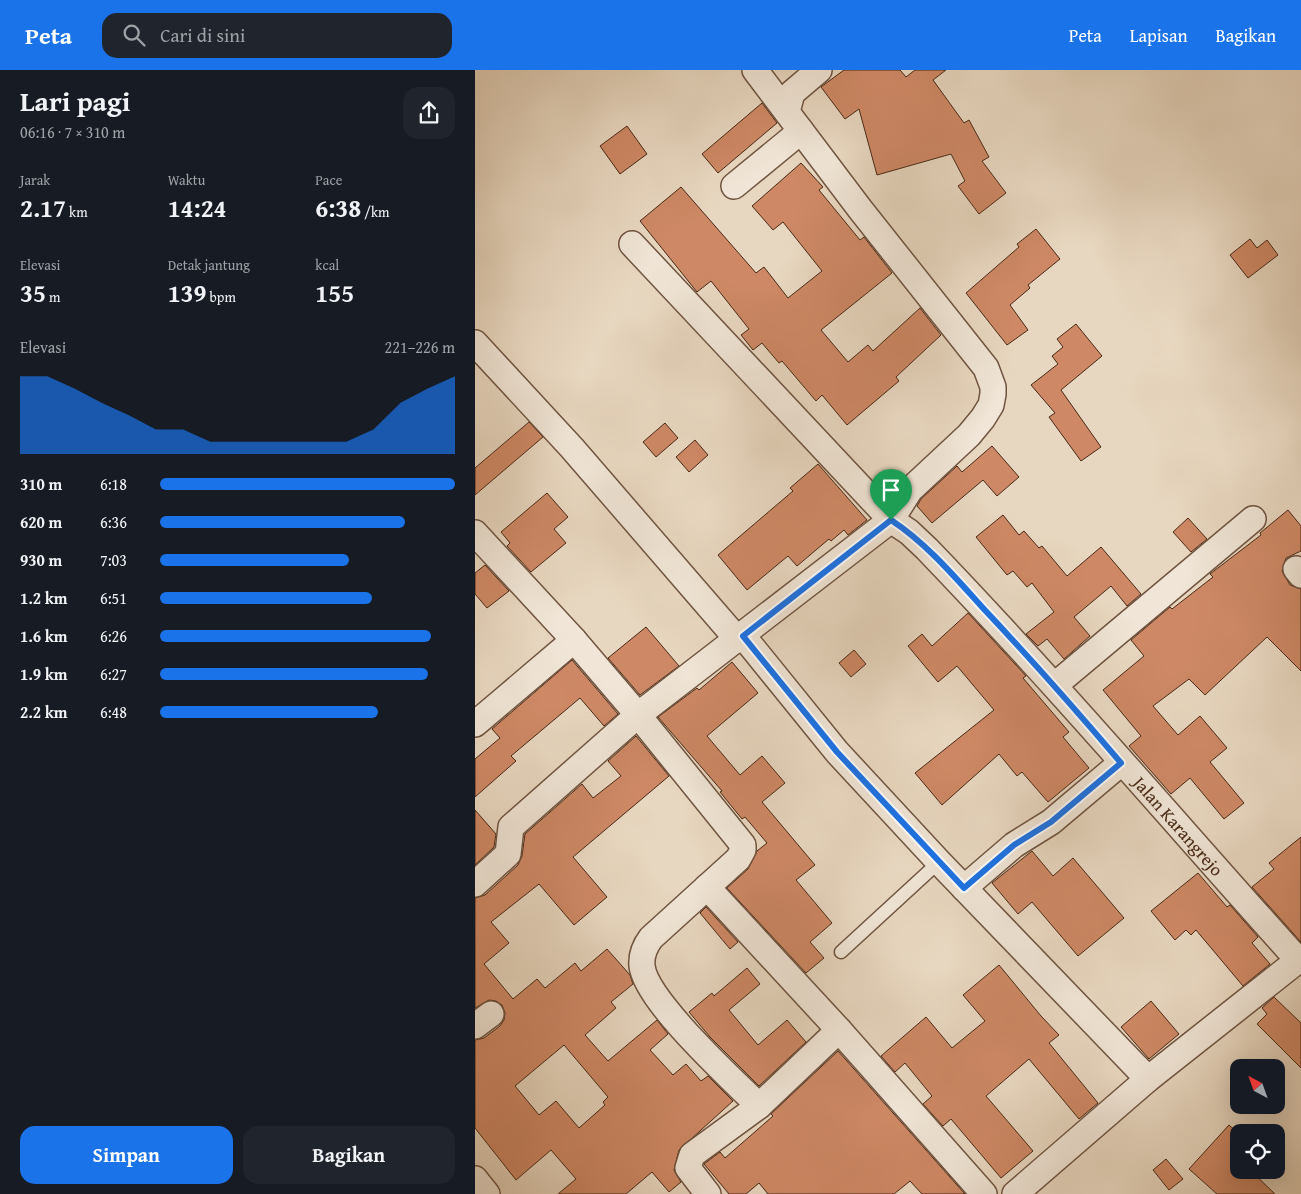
<!DOCTYPE html>
<html lang="id">
<head>
<meta charset="utf-8">
<style>
  body { margin:0; font-family:"Gentium Book Plus",serif; background:#20242c; color:#f1f3f6; height:100vh; display:flex; flex-direction:column; font-size:19px; white-space:nowrap }
  * { box-sizing:border-box; margin:0 }
  p { font-size:16px; color:#9ea1a6 }
  .icon { flex:none; width:28px; height:28px; fill:none; stroke:currentColor; stroke-width:2; stroke-linecap:round; stroke-linejoin:round }
  .map { position:relative; flex:1; overflow:hidden }
  .details { display:flex; flex-direction:column; background:#171b24; width:475px }
  .details>* { flex:none }
  .needle { width:32px; rotate:319deg }
  .fabs { position:absolute; left:755px; top:989px; display:grid; gap:10px }
  .fabs a { display:grid; place-items:center; width:55px; height:55px; border-radius:10px; background:#171b24; box-shadow:0 5px 20px #0002; font-size:25px }
  .pin { position:absolute; display:grid; place-items:center; width:42px; height:42px; color:#fff; margin:-51px -21px; border-radius:50% 50% 50% 0; rotate:-45deg; box-shadow:0 0 5px #0007 }
  .pin .icon { rotate:45deg }
  .round { display:grid; place-items:center; flex:none; width:52px; height:52px; border-radius:15px; background:#20242c }
  .head { display:flex; align-items:center; justify-content:space-between; height:85px; padding:0 20px }
  h1 { font-size:28px; font-weight:800; line-height:38px }
  .metrics { display:grid; grid-template-columns:repeat(3,1fr); gap:8px; height:85px; padding:5px 20px }
  .metrics div { display:grid; align-content:center }
  .metrics b { font-size:25px; font-weight:800 }
  .metrics small { font-size:14px; font-weight:400 }
  .metrics p { font-size:14px }
  .chart { height:140px; padding:10px 20px }
  .chart p { display:flex; justify-content:space-between }
  .chart svg { width:100%; height:90px; margin-top:5px; fill:#1a73e8; opacity:.7 }
  .primary-button { display:flex; gap:10px; margin-top:auto; padding:10px 20px }
  .primary-button a { flex:1; height:58px; border-radius:15px; background:#1a73e8; color:#fff; font-size:20px; font-weight:800; line-height:58px; text-align:center }
  .primary-button a+a { background:#20242c; color:#f1f3f6 }
  ul { padding:0 20px; list-style:none; font-size:16px }
  li { display:grid; grid-template-columns:80px 60px 1fr; align-items:center; height:38px }
  li i { height:12px; border-radius:6px; background:#1a73e8 }
  header { display:flex; align-items:center; gap:30px; box-sizing:border-box; height:70px; padding:0 25px; background:#1a73e8; color:#fff }
  header strong { font-size:24px }
  nav { display:flex; gap:28px; margin-inline-start:auto; font-size:18px }
  .search { width:350px; height:45px; background:#20242c; display:flex; align-items:center; gap:12px; box-sizing:border-box; padding:0 18px; border-radius:15px; color:#9ea1a6; font-size:19px }
  main { display:flex; flex:1; min-height:0 }
  .map>svg:first-child { display:block }
  .building { fill:#ce8865; stroke:#482916; fill-rule:evenodd }
  .lines { fill:none; stroke-linecap:round; stroke-linejoin:round }
  .lane-casing { stroke:#705440; stroke-width:15 }
  .street-casing { stroke:#705440; stroke-width:28 }
  .lane { stroke:#f0e5d6; stroke-width:12 }
  .street { stroke:#f0e5d6; stroke-width:25 }
  .route-casing { stroke:#fff; stroke-width:10 }
  .route { stroke:#1a73e8; stroke-width:6 }
  .labels { text-anchor:middle; dominant-baseline:central; stroke-width:4.5; stroke-linejoin:round; paint-order:stroke }
  .street-label { font-size:18px; fill:#482916; stroke:#f0e5d6 }
</style>
</head>
<body>
<header>
<strong>Peta</strong>
<div class="search"><svg class="icon" aria-label="search" viewBox="0 0 24 24"><circle cx="10" cy="10" r="6"/><path d="M15 15l6 6"/></svg>Cari di sini</div>
<nav><a>Peta</a><a>Lapisan</a><a>Bagikan</a></nav>
</header>
<main>
<section class="details">
<div class="head"><div><h1>Lari pagi</h1><p>06:16 · 7 × 310 m</p></div><a class="round"><svg class="icon" aria-label="share" viewBox="0 0 24 24"><path d="M12 15V3M7 8l5-5 5 5M5 13v7h14v-7"/></svg></a></div>
<div class="metrics">
<div><p>Jarak</p><b>2.17<small> km</small></b></div>
<div><p>Waktu</p><b>14:24</b></div>
<div><p>Pace</p><b>6:38<small> /km</small></b></div>
</div>
<div class="metrics">
<div><p>Elevasi</p><b>35<small> m</small></b></div>
<div><p>Detak jantung</p><b>139<small> bpm</small></b></div>
<div><p>kcal</p><b>155</b></div>
</div>
<div class="chart"><p><span>Elevasi</span>221–226 m</p>
<svg viewBox="0 0 160 44" preserveAspectRatio="none"><path d="M0 44V6L10 6L20 12L30 19L40 25L50 32L60 32L70 38L80 38L90 38L100 38L110 38L120 38L130 32L140 19L150 12L160 6V44z"/></svg>
</div>
<ul>
<li><b>310 m</b>6:18<i style="width:100%"></i></li>
<li><b>620 m</b>6:36<i style="width:83%"></i></li>
<li><b>930 m</b>7:03<i style="width:64%"></i></li>
<li><b>1.2 km</b>6:51<i style="width:72%"></i></li>
<li><b>1.6 km</b>6:26<i style="width:92%"></i></li>
<li><b>1.9 km</b>6:27<i style="width:91%"></i></li>
<li><b>2.2 km</b>6:48<i style="width:74%"></i></li>
</ul>
<div class="primary-button"><a>Simpan</a><a>Bagikan</a></div>
</section>
<div class="map">
<svg width="826" height="1124" viewBox="0 0 826 1124">
  <rect width="100%" height="100%" fill="#e8d7c0"/>
  <filter id="stains"><feTurbulence type="fractalNoise" baseFrequency=".004" numOctaves="4"/><feColorMatrix values="0 0 0 0 .2 0 0 0 0 .09 0 0 0 0 .02 0 0 0 .5 -.17"/></filter>
  <radialGradient id="worn" r=".72"><stop offset=".6" stop-color="#630" stop-opacity="0"/><stop offset="1" stop-color="#630" stop-opacity=".3"/></radialGradient>
  <path class="building" d="M369,0H425L431,7L440,0H471L458,10L489,53L494,50L514,87L507,91L531,123L504,144L483,116L490,111L476,84L402,105L384,39L370,49L346,17Z
    M287,33L302,53L243,103L227,84Z
    M152,56L172,84L145,104L125,76Z
    M326,93L348,117L344,120L385,170L389,167L417,203L346,260L373,292L393,275L398,281L445,238L466,265L421,307L424,311L372,355L347,325L341,331L307,291L304,293L287,273L278,280L266,265L274,259L236,211L222,222L165,151L206,117L281,203L289,197L313,228L347,201L308,152L298,160L277,136Z
    M561,159L585,189L553,215L555,218L535,235L553,260L532,275L491,223L544,177L542,174Z
    M775,169L782,178L792,170L803,185L773,208L755,185Z
    M601,254L627,286L586,320L626,377L606,391L574,347L580,343L556,315L583,294L577,286L588,277L582,269Z
    M54,352L68,367L0,425V398Z
    M190,353L203,368L181,387L168,372Z
    M220,370L233,385L214,402L201,387Z
    M517,376L544,407L522,426L508,410L457,453L442,436L446,429L482,396L487,402Z
    M343,394L392,450L373,465L369,460L356,471L354,469L322,496L313,486L272,520L243,485L318,421L315,418Z
    M72,423L93,447L79,459L91,473L56,502L32,476L35,473L26,462Z
    M813,440L826,456V481L811,488L807,501L815,515L826,519V601L792,567L730,625L714,609L678,636L703,665L725,646L752,678L735,692L769,733L749,749L715,708L696,724L654,676L666,666L628,620L669,586L656,570L695,537L697,539L738,507L735,504L786,465L785,463Z
    M528,445L544,465L549,461L564,478L567,476L592,506L626,477L666,524L652,536L636,516L599,547L615,566L589,589L572,569L563,576L551,564L579,542L557,513L552,517L538,501L532,505L501,467Z
    M713,448L732,469L716,482L698,462Z
    M10,495L34,521L12,538L0,524V503Z
    M493,543L551,606L548,608L594,662L588,667L614,698L573,732L547,702L542,706L524,684L467,735L440,703L519,640L482,596L463,612L433,576L447,564L457,576Z
    M171,557L204,596L165,625L133,588Z
    M379,580L391,594L376,607L364,593Z
    M97,590L143,644L129,656L105,628L36,686L41,691L0,727V689L25,668L17,659Z
    M257,592L283,623L232,666L265,705L287,686L310,713L287,732L340,795L321,810L357,853L335,872L349,888L331,903L252,818L273,799L282,781L292,773L270,747L267,749L245,722L247,721L183,647L222,618L224,620Z
    M161,666L194,706L98,787L132,827L99,855L64,814L16,852L34,873L9,894L38,929L62,909L70,918L100,893L106,901L132,879L155,905L158,914L136,932L141,938L110,965L133,991L182,950L193,964L175,980L198,1005L211,994L226,1011L233,1006L258,1031L204,1080L199,1100L206,1112L194,1122L177,1102L151,1124H83L101,1109L76,1080L41,1110L0,1058V970L9,968L25,956L29,950L30,943L27,935L21,931L14,930L0,938V828L10,825L43,795L47,786L50,764L107,714L118,728L146,706L133,691ZM89,975L133,1027L128,1032L130,1035L104,1058L81,1031L64,1045L40,1016Z
    M0,740L21,764L19,777L0,795Z
    M826,767V872L777,817L799,799L794,793Z
    M557,781L578,806L598,788L649,848L603,886L557,832L543,844L517,813Z
    M723,803L752,837L755,835L783,867L777,873L795,894L768,916L721,860L716,865L711,860L700,870L676,841Z
    M231,837L263,872L255,879L225,843Z
    M524,895L566,946L584,965L574,973L623,1033L604,1049L554,989L511,1026L558,1081L526,1108L476,1049L468,1056L448,1034L457,1026L430,993L420,1002L406,986L451,947L477,978L510,951L488,925Z
    M272,898L285,914L254,940L283,975L312,950L331,972L284,1016L235,967L214,942L237,923L239,926Z
    M799,927L826,953V998L782,954L792,944L787,938Z
    M676,931L704,964L674,989L646,957Z
    M363,981L490,1124H447L435,1111L419,1124H293L284,1113L271,1124H254L229,1094L245,1082L250,1088L298,1046L296,1044Z
    M754,1055L764,1064V1100H775L800,1124H742L714,1099Z
    M691,1089L708,1109L694,1120L678,1100Z"/>
  <g class="lines">
    <g class="lane-casing">
      <path id="lane" d="M366,882L464,792"/>
    </g>
    <g class="street-casing">
      <g id="street">
        <path d="M312,42L317,23L344,0"/>
        <path d="M259,116L326,61"/>
        <path id="s1" d="M157,174L416,450L434,462L452,479C580,612 700,753 823,890"/>
        <path d="M0,273L97,378L263,570"/>
        <path d="M0,463L99,570L163,645L268,775V780L263,789L176,868C170,876 166,886 167,896C171,931 257,1009 284,1036"/>
        <path d="M821,499L826,505"/>
        <path d="M268,566L362,682L464,792L673,1009"/>
        <path d="M580,615L778,449"/>
        <path d="M0,654L99,570"/>
        <path d="M0,814L33,784L36,757L163,645L416,450L435,420L494,365L508,348L516,335L518,324V317L511,298L385,139L280,0"/>
        <path d="M232,817L364,960L509,1124"/>
        <path d="M489,818L539,775L576,752L646,693"/>
        <path d="M0,956L16,944"/>
        <path d="M0,1109L12,1124"/>
        <path d="M233,1124L213,1098L217,1085L284,1036L364,960"/>
        <path d="M540,1124L673,1009L826,888"/>
      </g>
    </g>
    <use href="#lane" class="lane"/>
    <use href="#street" class="street"/>
  </g>
  <g class="lines">
    <g class="route-casing">
      <path id="route" d="M416,450C451,473 479,506 507,537C555,588 601,640 646,693L576,752L539,775L489,818L362,682L268,566Z"/>
    </g>
    <use href="#route" class="route"/>
  </g>
  <g class="labels">
    <g class="street-label">
      <text stroke="none"><textPath href="#s1" startOffset="799">Jalan Karangrejo</textPath></text>
    </g>
  </g>
  <rect width="100%" height="100%" filter="url(#stains)"/>
  <rect width="100%" height="100%" fill="url(#worn)"/>
</svg>
<div class="fabs">
<a><svg class="needle" viewBox="-14 -14 28 28"><path d="M0-13l5 13h-10z" fill="#e53935"/><path d="M0 13l5-13h-10z" fill="#9ea1a6"/></svg></a>
<a><svg class="icon" aria-label="locate" viewBox="0 0 24 24"><circle cx="12" cy="12" r="6"/><path d="M12 2v4M12 18v4M2 12h4M18 12h4"/></svg></a>
</div>
<div class="pin" style="left:416px;top:450px;background:#1e9e55"><svg class="icon" aria-label="arrive" viewBox="0 0 24 24"><path d="M6 21V4h12l-3 4 3 4H6"/></svg></div>
</div>
</main>
</body>
</html>
